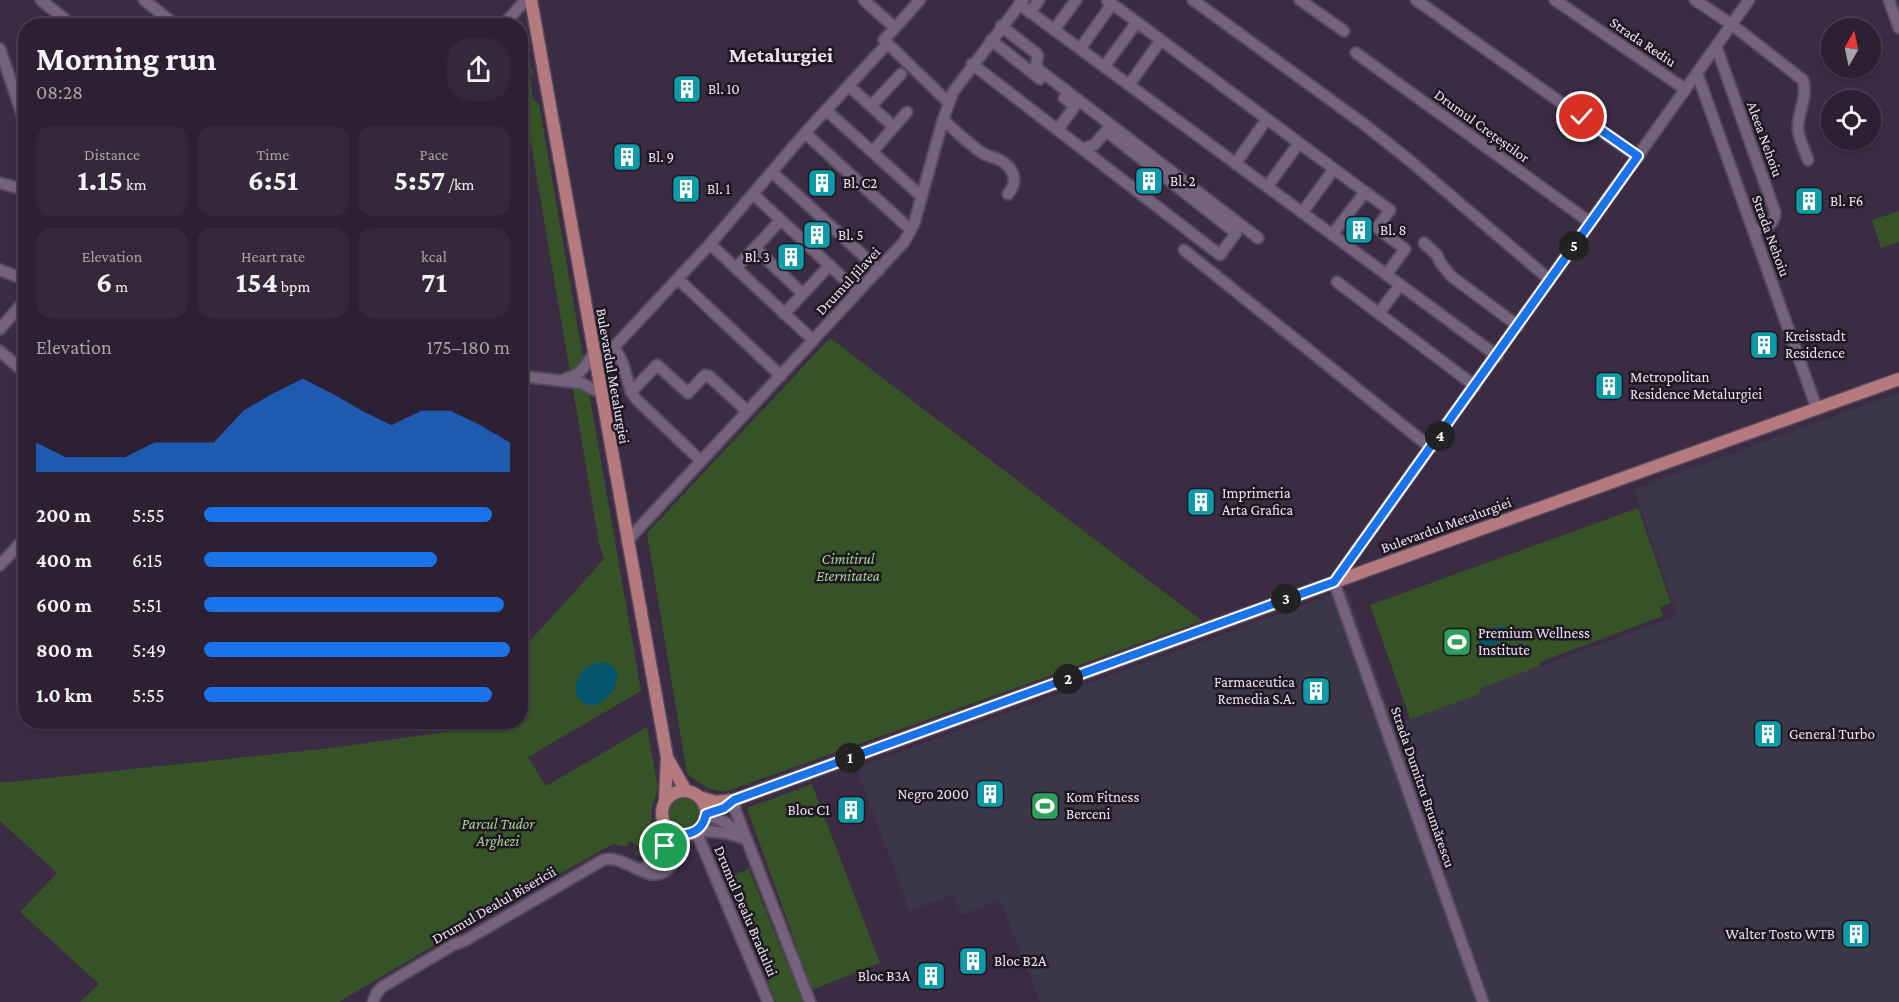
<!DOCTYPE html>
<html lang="en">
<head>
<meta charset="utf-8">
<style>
  body { margin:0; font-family:"Crimson Pro",serif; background:#34283a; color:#f1f3f6; height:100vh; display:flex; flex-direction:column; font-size:22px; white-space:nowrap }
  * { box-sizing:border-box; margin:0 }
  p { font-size:20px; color:#a6a3ac }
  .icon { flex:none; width:33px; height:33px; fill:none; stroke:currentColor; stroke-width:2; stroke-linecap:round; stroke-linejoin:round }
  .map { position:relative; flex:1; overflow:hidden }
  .side { position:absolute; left:18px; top:18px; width:510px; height:711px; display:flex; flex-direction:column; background:#2c2032; border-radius:24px; box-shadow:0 2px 4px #0004,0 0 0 2px #483e4d }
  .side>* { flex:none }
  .needle { width:39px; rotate:9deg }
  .buttons { position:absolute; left:1821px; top:18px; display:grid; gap:12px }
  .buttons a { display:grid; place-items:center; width:60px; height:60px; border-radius:50%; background:#2c2032; box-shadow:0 2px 4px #0004,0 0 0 2px #483e4d; font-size:30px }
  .pin { position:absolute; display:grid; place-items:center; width:51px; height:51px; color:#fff; margin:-26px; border:3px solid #fff; border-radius:50%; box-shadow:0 2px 6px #0007 }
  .km { position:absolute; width:30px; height:30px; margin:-15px; border-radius:50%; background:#222; color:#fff; font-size:16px; line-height:30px; text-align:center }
  .round { display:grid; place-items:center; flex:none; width:63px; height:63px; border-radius:24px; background:#34283a }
  .summary { display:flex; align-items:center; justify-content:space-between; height:102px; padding:0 18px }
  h1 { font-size:33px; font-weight:700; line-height:45px }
  .figures { display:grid; grid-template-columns:repeat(3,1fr); gap:9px; height:102px; padding:6px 18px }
  .figures div { display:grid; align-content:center; border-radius:15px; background:#34283a; text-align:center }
  .figures b { font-size:30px; font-weight:700 }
  .figures small { font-size:16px; font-weight:400 }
  .figures p { font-size:16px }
  .chart { height:168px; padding:12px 18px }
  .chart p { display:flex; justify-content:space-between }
  .chart svg { width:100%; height:108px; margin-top:6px; fill:#1a73e8; opacity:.7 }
  ul { padding:0 18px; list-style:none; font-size:20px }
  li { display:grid; grid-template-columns:96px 72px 1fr; align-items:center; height:45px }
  li i { height:15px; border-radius:8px; background:#1a73e8 }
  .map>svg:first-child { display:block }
  .industrial { fill:#3b3748 }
  .green { fill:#355327 }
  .water { fill:#02556d }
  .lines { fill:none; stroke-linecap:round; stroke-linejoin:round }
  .minor-casing { stroke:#57495d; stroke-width:14 }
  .major-casing { stroke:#57495d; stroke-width:15 }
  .minor { stroke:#75637e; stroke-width:10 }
  .major { stroke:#b57a7d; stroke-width:12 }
  .route-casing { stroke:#fff; stroke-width:12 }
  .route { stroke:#1a73e8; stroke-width:8 }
  .labels { text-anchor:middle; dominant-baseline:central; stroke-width:5; stroke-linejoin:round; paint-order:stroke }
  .street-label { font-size:15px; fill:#ede3f2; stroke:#1e1722 }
  .poi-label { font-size:15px; fill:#ede3f2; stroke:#1e1722; text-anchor:start }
  .park-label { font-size:15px; font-style:italic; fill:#a4d58f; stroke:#1e1722 }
  .district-label { font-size:21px; font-weight:bold; fill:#ede3f2; stroke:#1e1722 }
</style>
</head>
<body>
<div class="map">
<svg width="1899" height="1002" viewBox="0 0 1899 1002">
  <rect width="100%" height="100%" fill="#3b2b43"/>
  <path class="industrial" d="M1899,393V1002H1040L1000,900L962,915L953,894L910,911L856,768L1347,589L1394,724L1480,694L1481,688L1677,616L1634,489Z"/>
  <path class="green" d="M519,21L523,22L527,46L521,53L520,26L515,25Z
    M530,66L533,72L530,77L533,100L539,104L641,691L528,757L546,786L647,727L658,788L652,807L651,825H653L661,840L658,853C650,859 642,858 633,853L637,852L640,848L630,841L626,847L613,844L472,923L339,1002H80L99,984L20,912L57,873L0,821V783L323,749L447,732L457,722H520L521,651L604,559L599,543L521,84V76Z
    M1899,211V242L1881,248L1872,220Z
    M830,338L1202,621L728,791C713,793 698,784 687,773L647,533Z
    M1638,508L1671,603L1660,607L1663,616L1540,662V666L1481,688L1480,694L1410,719L1370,605Z
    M812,784L880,963L812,990L747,808Z
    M668 813a16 16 0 1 1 32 0a16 16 0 1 1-32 0Z
    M749,869L803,1002H776L726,878Z"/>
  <path class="water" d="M1504,625L1509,638L1482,649L1477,635Z
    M601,662C642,667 594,730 576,694C574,677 585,665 601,662Z"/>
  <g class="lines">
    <g class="minor-casing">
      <path id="minor" d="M41,0L73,26
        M144,0L177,26
        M864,0L895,28
        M920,0L884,40L948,102
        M1107,0L1365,192L1332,235
        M1193,0L1365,125L1409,160L1550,280
        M1300,0L1344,31
        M1416,0L1638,157
        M1555,0L1685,89
        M1695,0L1731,24L1803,80C1808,98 1798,111 1798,128C1798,138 1805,150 1808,160
        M1889,0L1899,28
        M1019,4L1497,356
        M1030,13L1039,0
        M502,26L526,0
        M1001,26L1036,53L1038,56L1036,64L1038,69L1258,238
        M1054,30L1076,0
        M991,40L1040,79
        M887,44L805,133L911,230
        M1716,46L1775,212C1775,226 1765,227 1754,231
        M0,49L26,126
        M1080,49L1112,4
        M1356,53L1591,223
        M972,64L1220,255L1236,233L1106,131L1094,145L1083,149
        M1104,67L1137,22
        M1697,73L1817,409
        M1129,85L1161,40
        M849,86L894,127
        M871,106L901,74
        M826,110L921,196
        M943,120C956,131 968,143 982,153C988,157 994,157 1000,160C1014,168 1019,181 1008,194
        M1058,129L1075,106L1064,98
        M872,152L907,112
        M1235,164L1267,119
        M772,172L879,270
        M0,183L26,190
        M1267,187L1299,143
        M1365,192L1390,210L1377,228L1405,249L1386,275
        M753,194L858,292
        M1302,213L1334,169
        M1424,243L1437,255L1440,262L1451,276L1518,326
        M710,244L813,340
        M755,248L803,294
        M1184,250L1431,448
        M736,268L781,220
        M0,270L26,280
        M678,279L781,376
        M1337,282L1475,386
        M1379,313L1400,285
        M784,314L830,265
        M0,329L26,299
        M613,348C628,362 624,384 636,399L701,461
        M0,351L26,374
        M594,358L607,354L613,348L710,244L805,133
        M520,376L581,383L601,393
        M565,379C580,375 585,367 593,354
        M631,392L657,365L688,393L705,375L709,376L747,411
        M627,541L904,242L914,224L943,120L953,92L1023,0
        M0,565L26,537
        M734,800L736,812L810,1002
        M706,814L726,823L742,835
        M698,830L726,833L746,839
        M696,831L768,1002
        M639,869C667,862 666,851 665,825
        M373,1002L376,994L382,987L453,945L466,940L603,860C626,853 649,888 669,868C677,860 680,845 687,835
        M1483,1002L1334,582L1749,0"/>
    </g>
    <g class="major-casing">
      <path id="major" d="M531,0L667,757L665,801
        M669,761L686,791
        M662 813a22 22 0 1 1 44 0a22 22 0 1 1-44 0Z
        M699,797L716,802L734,800L1420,551L1899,379"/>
    </g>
    <use href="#minor" class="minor"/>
    <use href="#major" class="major"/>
  </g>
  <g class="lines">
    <g class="route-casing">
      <path id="route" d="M665,846V825C679,840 702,836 706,814L724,808L734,800L1334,582L1638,156L1582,117"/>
    </g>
    <use href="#route" class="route"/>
  </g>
  <defs>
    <g id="building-square" transform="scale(1.5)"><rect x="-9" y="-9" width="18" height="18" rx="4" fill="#0f9aa8" stroke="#1e1722"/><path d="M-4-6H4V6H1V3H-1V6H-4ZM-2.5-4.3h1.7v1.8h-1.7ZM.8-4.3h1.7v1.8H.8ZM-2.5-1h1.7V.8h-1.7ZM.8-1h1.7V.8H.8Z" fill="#fff"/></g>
    <g id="stadium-square" transform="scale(1.5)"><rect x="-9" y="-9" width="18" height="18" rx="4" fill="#2e9e5b" stroke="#1e1722"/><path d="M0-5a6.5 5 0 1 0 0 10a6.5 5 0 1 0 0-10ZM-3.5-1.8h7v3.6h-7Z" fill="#fff"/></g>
  </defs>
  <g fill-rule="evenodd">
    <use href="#building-square" x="687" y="89"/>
    <use href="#building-square" x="627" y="157"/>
    <use href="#building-square" x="1149" y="181"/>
    <use href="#building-square" x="822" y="183"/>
    <use href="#building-square" x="686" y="189"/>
    <use href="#building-square" x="1809" y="201"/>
    <use href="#building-square" x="1359" y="230"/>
    <use href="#building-square" x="817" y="235"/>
    <use href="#building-square" x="791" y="257"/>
    <use href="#building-square" x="1764" y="345"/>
    <use href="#building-square" x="1609" y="386"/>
    <use href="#building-square" x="1201" y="502"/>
    <use href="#stadium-square" x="1457" y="642"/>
    <use href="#building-square" x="1316" y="691"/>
    <use href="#building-square" x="1768" y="734"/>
    <use href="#building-square" x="990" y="794"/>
    <use href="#stadium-square" x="1045" y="806"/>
    <use href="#building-square" x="851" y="810"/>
    <use href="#building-square" x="1856" y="934"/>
    <use href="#building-square" x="973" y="961"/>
    <use href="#building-square" x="931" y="976"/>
  </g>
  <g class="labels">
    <g class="street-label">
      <text transform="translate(1643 42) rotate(34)">Strada Rediu</text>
      <text transform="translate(1482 126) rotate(36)">Drumul Crețeștilor</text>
      <text transform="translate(1765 139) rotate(70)">Aleea Nehoiu</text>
      <text transform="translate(1771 236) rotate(70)">Strada Nehoiu</text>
      <text transform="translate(848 281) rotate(-47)">Drumul Jilavei</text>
      <text transform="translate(613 376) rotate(80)">Bulevardul Metalurgiei</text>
      <text transform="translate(1446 525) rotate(-20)">Bulevardul Metalurgiei</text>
      <text transform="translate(1423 787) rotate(71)">Strada Dumitru Brumărescu</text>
      <text transform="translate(494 905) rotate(-30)">Drumul Dealul Bisericii</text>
      <text transform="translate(746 911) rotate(67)">Drumul Dealu Bradului</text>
    </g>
    <g class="poi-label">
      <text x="708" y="89">Bl. 10</text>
      <text x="648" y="157">Bl. 9</text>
      <text x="1170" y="181">Bl. 2</text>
      <text x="843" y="183">Bl. C2</text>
      <text x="707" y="189">Bl. 1</text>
      <text x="1830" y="201">Bl. F6</text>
      <text x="1380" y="230">Bl. 8</text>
      <text x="838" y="235">Bl. 5</text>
      <text x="770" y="257" text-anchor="end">Bl. 3</text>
      <text x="1785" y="336">Kreisstadt<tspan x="1785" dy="17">Residence</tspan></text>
      <text x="1630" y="377">Metropolitan<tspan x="1630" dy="17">Residence Metalurgiei</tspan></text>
      <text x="1222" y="493">Imprimeria<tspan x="1222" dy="17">Arta Grafica</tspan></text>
      <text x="1478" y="633">Premium Wellness<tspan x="1478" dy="17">Institute</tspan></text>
      <text x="1295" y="682" text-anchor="end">Farmaceutica<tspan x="1295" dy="17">Remedia S.A.</tspan></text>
      <text x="1789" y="734">General Turbo</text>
      <text x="969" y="794" text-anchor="end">Negro 2000</text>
      <text x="1066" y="797">Kom Fitness<tspan x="1066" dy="17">Berceni</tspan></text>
      <text x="830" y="810" text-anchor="end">Bloc C1</text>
      <text x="1835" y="934" text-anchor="end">Walter Tosto WTB</text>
      <text x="994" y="961">Bloc B2A</text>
      <text x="910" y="976" text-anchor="end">Bloc B3A</text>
    </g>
    <g class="park-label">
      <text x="848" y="559">Cimitirul<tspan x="848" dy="17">Eternitatea</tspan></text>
      <text x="498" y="824">Parcul Tudor<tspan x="498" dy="17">Arghezi</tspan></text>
    </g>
    <g class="district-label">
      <text x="781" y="55">Metalurgiei</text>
    </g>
  </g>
</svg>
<div class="buttons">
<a><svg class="needle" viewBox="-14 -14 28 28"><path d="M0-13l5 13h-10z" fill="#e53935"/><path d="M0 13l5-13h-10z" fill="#a6a3ac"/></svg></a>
<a><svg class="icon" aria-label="locate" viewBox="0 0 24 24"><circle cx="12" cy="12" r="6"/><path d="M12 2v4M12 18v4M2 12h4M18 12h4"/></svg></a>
</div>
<div class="pin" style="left:665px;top:846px;background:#1e9e55"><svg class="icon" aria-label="arrive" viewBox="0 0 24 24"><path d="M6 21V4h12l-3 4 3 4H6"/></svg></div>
<div class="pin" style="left:1582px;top:117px;background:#d93025"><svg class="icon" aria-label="check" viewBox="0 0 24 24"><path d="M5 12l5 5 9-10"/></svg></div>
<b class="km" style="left:850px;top:758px">1</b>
<b class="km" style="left:1068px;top:679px">2</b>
<b class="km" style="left:1286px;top:599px">3</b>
<b class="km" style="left:1440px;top:436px">4</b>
<b class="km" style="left:1574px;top:246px">5</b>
<section class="side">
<div class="summary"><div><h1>Morning run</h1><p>08:28</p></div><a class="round"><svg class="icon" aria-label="share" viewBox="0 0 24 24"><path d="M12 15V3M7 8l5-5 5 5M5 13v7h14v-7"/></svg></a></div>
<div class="figures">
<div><p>Distance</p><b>1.15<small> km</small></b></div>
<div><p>Time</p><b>6:51</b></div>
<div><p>Pace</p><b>5:57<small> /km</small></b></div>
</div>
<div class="figures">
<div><p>Elevation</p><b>6<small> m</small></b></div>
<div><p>Heart rate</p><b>154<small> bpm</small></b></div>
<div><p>kcal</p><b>71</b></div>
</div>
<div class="chart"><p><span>Elevation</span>175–180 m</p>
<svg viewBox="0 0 160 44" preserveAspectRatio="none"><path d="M0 44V32L10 38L20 38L30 38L40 32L50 32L60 32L70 19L80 12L90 6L100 12L110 19L120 25L130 19L140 19L150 25L160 32V44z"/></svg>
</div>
<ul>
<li><b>200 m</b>5:55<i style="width:94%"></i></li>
<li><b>400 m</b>6:15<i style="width:76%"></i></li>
<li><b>600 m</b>5:51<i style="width:98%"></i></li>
<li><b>800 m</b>5:49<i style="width:100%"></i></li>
<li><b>1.0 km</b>5:55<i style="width:94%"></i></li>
</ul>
</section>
</div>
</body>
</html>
